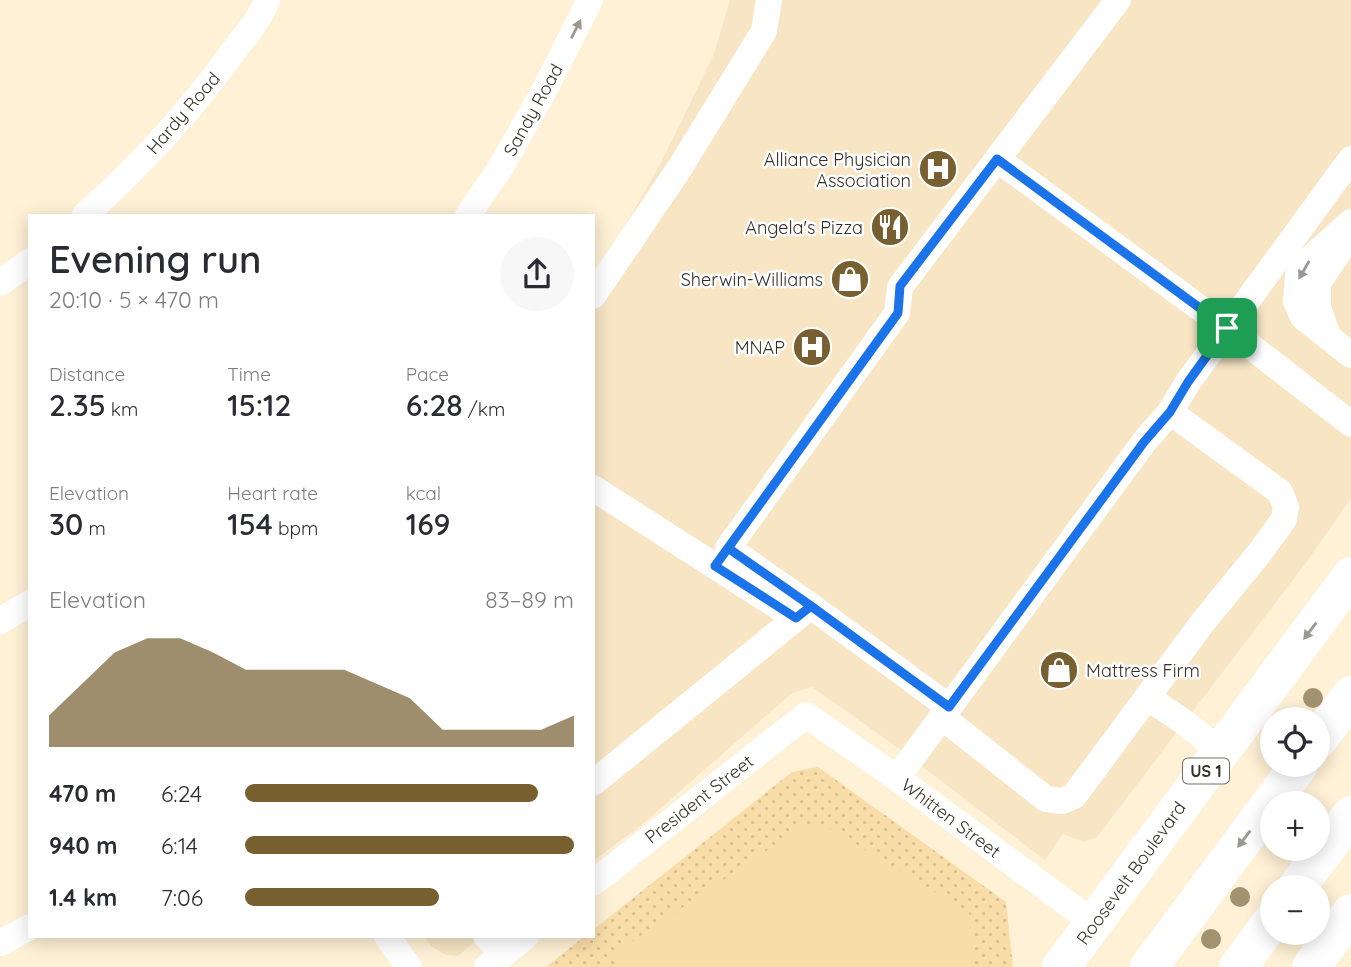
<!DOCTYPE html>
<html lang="en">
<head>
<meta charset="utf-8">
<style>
  body { margin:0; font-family:Quicksand,sans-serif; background:#f7f7f7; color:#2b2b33; height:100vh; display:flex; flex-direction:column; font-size:26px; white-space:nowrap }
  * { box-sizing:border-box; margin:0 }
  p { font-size:23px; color:#7c7c81 }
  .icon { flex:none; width:38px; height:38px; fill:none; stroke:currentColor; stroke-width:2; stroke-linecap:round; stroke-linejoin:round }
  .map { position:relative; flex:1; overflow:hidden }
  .panel { position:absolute; left:28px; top:214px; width:567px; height:724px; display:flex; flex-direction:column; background:#fff; border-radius:0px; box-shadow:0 4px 18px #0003 }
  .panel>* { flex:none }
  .buttons { position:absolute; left:1260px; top:707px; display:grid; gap:14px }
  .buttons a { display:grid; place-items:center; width:70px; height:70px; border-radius:50%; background:#fff; box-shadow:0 4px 18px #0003; font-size:35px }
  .pin { position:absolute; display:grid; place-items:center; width:60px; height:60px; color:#fff; margin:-30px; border-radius:14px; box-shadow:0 4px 10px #0006 }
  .round { display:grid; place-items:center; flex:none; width:74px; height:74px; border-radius:37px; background:#f7f7f7 }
  .head { display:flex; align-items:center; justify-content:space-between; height:119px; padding:0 21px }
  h1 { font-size:38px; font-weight:600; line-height:52px }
  .figures { display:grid; grid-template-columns:repeat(3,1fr); gap:10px; height:119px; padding:7px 21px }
  .figures div { display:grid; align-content:center }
  .figures b { font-size:30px; font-weight:600 }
  .figures small { font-size:19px; font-weight:400 }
  .figures p { font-size:19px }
  .chart { height:196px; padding:14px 21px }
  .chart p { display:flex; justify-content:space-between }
  .chart svg { width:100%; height:126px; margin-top:7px; fill:#775f30; opacity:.7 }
  ul { padding:0 21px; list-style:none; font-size:23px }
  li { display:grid; grid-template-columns:112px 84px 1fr; align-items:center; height:52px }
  li i { height:18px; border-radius:9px; background:#775f30 }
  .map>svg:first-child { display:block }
  .built { fill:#f7e5c4 }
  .grass { fill:url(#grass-dots) }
  .garden { fill:#f9dda9 }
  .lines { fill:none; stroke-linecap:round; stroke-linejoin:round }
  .minor { stroke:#fff; stroke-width:26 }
  .highway { stroke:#fff; stroke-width:38 }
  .tree { fill:#a39270 }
  .oneway { fill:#9a9892 }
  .route-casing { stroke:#fff; stroke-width:14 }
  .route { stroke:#1a73e8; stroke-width:9 }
  .labels { text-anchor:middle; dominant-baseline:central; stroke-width:5; stroke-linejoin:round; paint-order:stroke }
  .shield { fill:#fff; stroke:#726e67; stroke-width:2 }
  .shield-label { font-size:16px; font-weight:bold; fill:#353026 }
  .street-label { font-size:18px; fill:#353026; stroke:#fff }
  .poi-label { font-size:18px; fill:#353026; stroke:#fff; text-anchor:end }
</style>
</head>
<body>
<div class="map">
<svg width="1351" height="967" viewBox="0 0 1351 967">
  <defs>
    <pattern id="grass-dots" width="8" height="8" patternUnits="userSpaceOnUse" patternTransform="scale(1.75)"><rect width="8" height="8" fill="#f9dda9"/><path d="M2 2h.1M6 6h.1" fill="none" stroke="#d6be91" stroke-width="1.8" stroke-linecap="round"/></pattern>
  </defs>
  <rect width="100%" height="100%" fill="#fff1d6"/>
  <path class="built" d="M730,0H1351V498L1305,564L1097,837L1084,842L1063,834L1045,860L894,745L812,687L792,693L638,828L593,861V276L616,242L662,161L714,54Z
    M424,936H482L458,956L446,955L431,946Z"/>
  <path class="grass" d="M818,767L1006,902L1013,967H546L585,936H593V930L792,772Z"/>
  <path class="garden" d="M803,826L829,828L969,912L974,967H622L609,957Z"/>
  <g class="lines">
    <path class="minor" d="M997,159L1227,328L1351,424
      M85,215C140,166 189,113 232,53C245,36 260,20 267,0
      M468,215L501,167L546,87L590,0
      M1351,222L1310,259L1298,275L1296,301L1303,317L1351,355
      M0,283L30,261
      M593,296L679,169L764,31L769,0
      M1329,338L1318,308V283L1348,238
      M593,488L796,618
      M811,606L728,548L897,313L900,287L1118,0
      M0,621L30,603
      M1147,697L1181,720L1221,751
      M942,717L1046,799L1062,801L1074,796L1203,622L1261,551L1284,519L1286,507L1280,492L1170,412
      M897,778L1144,442L1170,412L1188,382L1351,159
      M593,783L811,606L949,707
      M593,883L806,715L897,778L1094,923
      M387,936L409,967
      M486,936L504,954
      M0,943L30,927
      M487,967L526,936"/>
    <path class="highway" d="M1318,740L1351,695
      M1297,887L1351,815
      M1061,967L1351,576
      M1149,967L1299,765
      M1238,967L1272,921
      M1311,967L1351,913"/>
  </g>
  <g class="tree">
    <circle cx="1313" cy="698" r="10"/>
    <circle cx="1240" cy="897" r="10"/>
    <circle cx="1211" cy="939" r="10"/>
  </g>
  <defs><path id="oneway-solid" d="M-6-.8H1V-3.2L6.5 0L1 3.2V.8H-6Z" transform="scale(1.75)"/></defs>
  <g class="oneway">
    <use href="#oneway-solid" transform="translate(576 29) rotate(-63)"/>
    <use href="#oneway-solid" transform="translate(1304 270) rotate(120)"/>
    <use href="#oneway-solid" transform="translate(1310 631) rotate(127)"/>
    <use href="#oneway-solid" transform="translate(1244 839) rotate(127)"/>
  </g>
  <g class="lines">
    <g class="route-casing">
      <path id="route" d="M1227,328L1188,382L1170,412L1144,442L949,707L811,606L728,548L715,566L796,618L811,606L728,548L898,313L900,286L997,159L1227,328"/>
    </g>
    <use href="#route" class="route"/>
  </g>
  <defs>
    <g id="hospital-disc" transform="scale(2.0125)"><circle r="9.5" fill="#775f30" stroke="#fff"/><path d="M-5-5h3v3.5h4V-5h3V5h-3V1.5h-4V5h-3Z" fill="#fff"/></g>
    <g id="restaurant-disc" transform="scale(2.0125)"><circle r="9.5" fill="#775f30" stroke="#fff"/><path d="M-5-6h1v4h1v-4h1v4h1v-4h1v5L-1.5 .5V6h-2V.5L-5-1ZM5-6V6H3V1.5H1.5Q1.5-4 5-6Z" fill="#fff"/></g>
    <g id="shop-disc" transform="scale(2.0125)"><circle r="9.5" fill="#775f30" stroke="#fff"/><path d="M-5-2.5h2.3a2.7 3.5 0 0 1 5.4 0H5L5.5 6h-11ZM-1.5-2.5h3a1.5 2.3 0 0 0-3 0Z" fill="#fff"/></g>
  </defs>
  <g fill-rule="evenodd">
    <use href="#hospital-disc" x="938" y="169"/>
    <use href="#restaurant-disc" x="890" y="227"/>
    <use href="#shop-disc" x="850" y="279"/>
    <use href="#hospital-disc" x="812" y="347"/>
    <use href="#shop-disc" x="1059" y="670"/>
  </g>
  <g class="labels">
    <rect class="shield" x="1183" y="758.5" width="46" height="25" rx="5"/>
    <g class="shield-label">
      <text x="1206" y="771">US 1</text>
    </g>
    <g class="street-label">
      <text transform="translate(533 110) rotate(-61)">Sandy Road</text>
      <text transform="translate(183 113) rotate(-49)">Hardy Road</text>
      <text transform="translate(699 799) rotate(-38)">President Street</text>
      <text transform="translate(951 818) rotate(37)">Whitten Street</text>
      <text transform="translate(1131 873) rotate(-54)">Roosevelt Boulevard</text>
    </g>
    <g class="poi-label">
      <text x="911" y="159">Alliance Physician<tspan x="911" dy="21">Association</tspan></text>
      <text x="863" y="227">Angela's Pizza</text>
      <text x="823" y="279">Sherwin-Williams</text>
      <text x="785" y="347">MNAP</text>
      <text x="1086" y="670" text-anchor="start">Mattress Firm</text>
    </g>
  </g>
</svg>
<div class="buttons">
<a><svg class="icon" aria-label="locate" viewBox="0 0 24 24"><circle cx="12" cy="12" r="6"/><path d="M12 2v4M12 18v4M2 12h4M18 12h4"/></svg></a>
<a>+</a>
<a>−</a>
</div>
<div class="pin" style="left:1227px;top:328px;background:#1e9e55"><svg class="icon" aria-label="arrive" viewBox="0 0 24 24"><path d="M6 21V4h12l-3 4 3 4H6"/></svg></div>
<section class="panel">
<div class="head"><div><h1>Evening run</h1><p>20:10 · 5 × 470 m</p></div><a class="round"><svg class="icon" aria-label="share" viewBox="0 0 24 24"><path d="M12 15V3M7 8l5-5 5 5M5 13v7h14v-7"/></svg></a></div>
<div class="figures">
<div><p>Distance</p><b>2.35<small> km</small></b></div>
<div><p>Time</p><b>15:12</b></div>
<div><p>Pace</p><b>6:28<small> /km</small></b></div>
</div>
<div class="figures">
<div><p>Elevation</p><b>30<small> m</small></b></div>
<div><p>Heart rate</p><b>154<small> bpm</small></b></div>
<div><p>kcal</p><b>169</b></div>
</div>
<div class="chart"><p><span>Elevation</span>83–89 m</p>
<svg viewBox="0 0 160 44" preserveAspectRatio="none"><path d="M0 44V33L10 22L20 11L30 6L40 6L50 11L60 17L70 17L80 17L90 17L100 22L110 27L120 38L130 38L140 38L150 38L160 33V44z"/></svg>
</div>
<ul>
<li><b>470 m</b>6:24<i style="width:89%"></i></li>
<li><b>940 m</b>6:14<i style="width:100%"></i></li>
<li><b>1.4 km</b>7:06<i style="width:59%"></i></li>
</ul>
</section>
</div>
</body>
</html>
